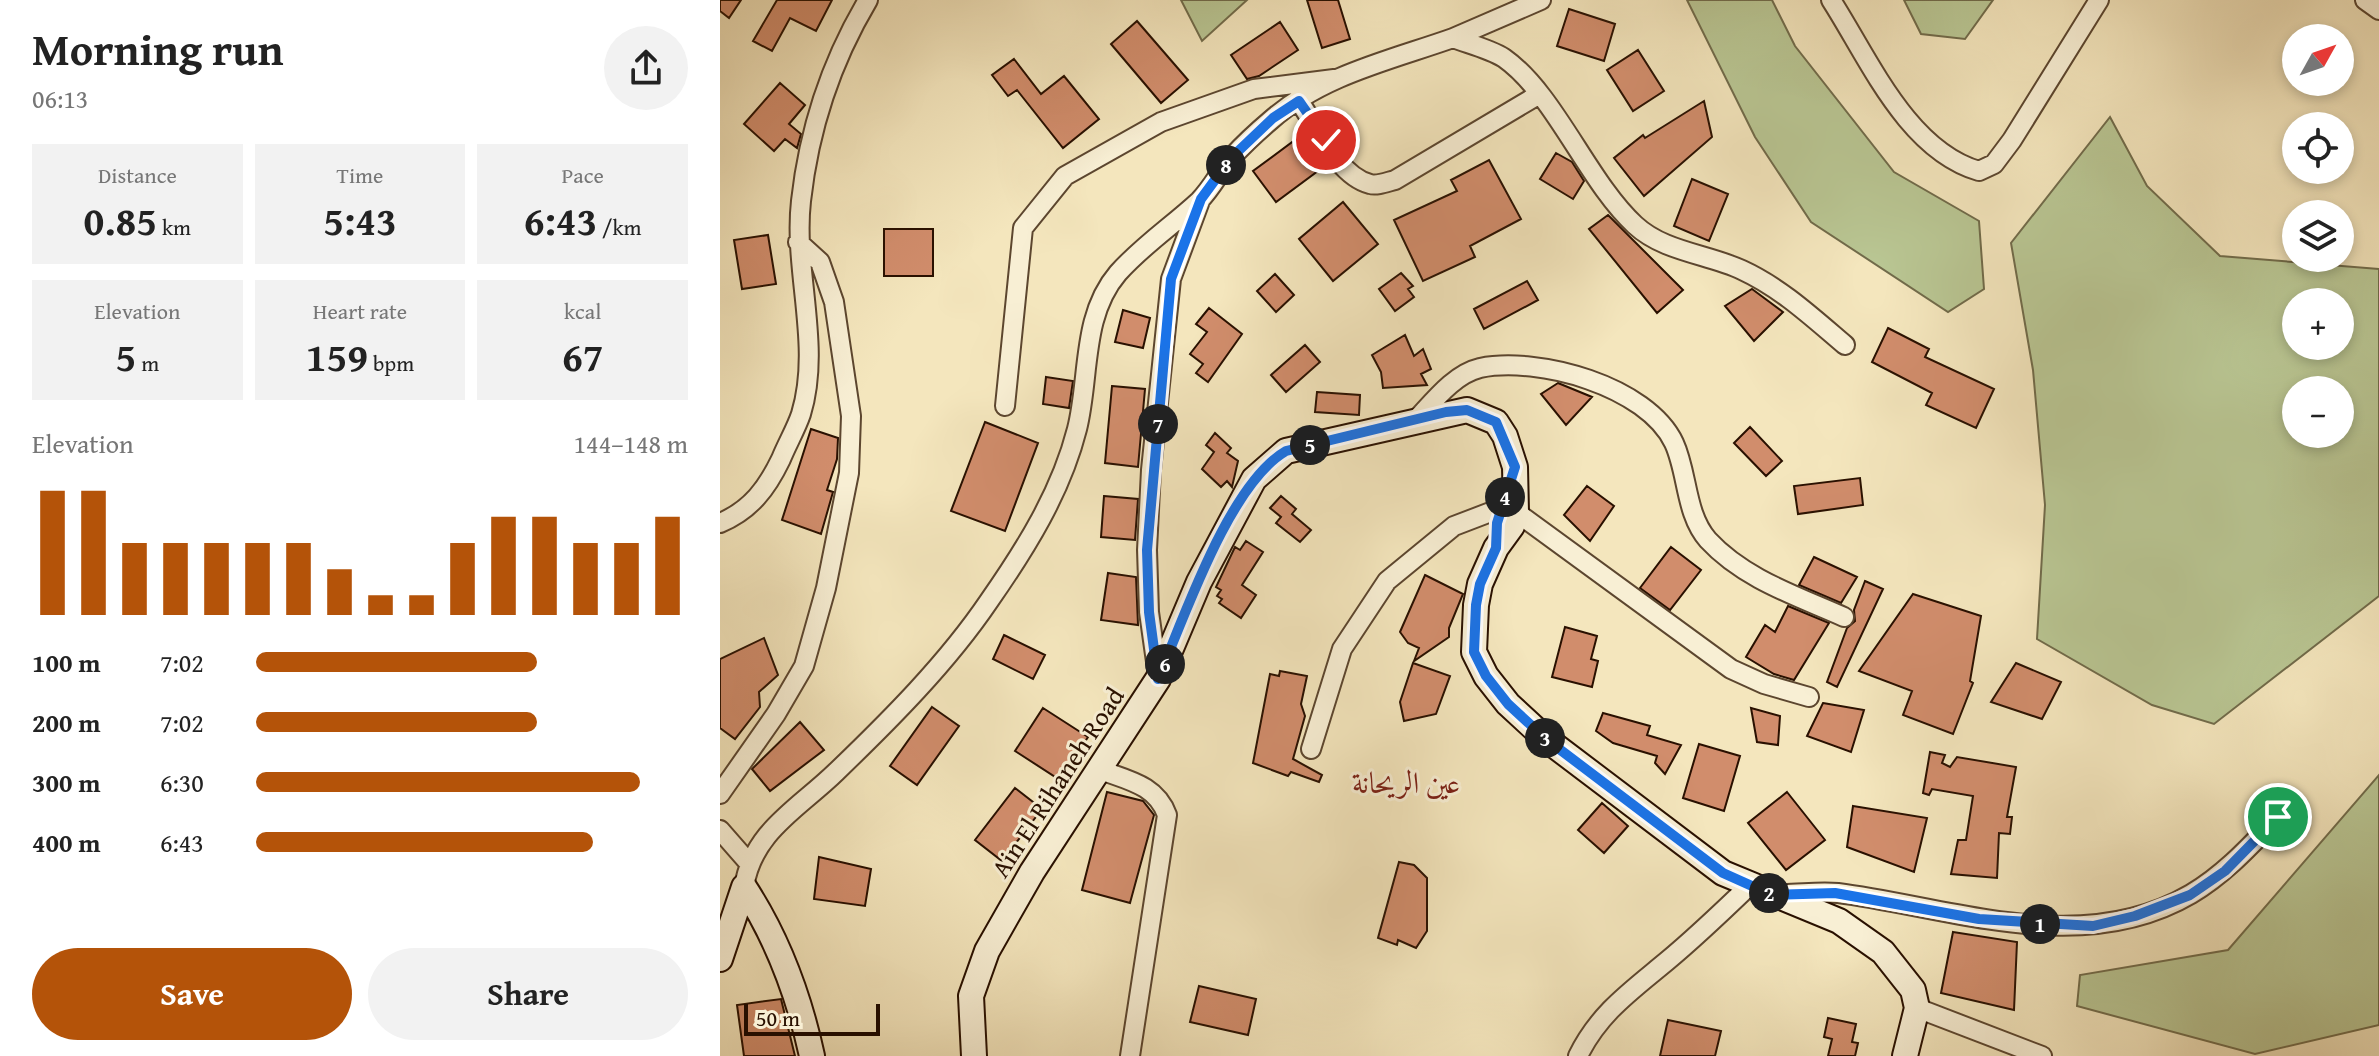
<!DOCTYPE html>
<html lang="en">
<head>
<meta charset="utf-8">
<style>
  body { margin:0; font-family:"Gentium Book Plus",Amiri,serif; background:#f2f2f2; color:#222; height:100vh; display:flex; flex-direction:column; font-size:30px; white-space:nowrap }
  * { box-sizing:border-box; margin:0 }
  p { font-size:26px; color:#767676 }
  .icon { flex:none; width:44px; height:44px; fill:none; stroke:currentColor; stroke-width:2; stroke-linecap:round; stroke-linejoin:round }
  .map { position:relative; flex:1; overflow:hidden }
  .details { display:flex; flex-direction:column; background:#fff; width:720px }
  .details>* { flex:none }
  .needle { width:52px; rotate:50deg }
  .fabs { position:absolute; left:1562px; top:24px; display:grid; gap:16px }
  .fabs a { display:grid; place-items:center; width:72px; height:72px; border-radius:50%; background:#fff; box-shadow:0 4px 12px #0003; font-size:40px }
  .scale { position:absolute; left:24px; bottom:20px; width:136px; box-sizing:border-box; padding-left:8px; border:4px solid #291000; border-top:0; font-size:22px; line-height:28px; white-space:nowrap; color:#291000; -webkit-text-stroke:6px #f8efd4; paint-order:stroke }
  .pin { position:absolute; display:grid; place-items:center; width:68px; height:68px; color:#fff; margin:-34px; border:4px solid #fff; border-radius:50%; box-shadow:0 2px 8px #0007 }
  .km { position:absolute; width:40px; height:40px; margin:-20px; border-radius:50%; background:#222; color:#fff; font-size:22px; line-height:40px; text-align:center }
  .round { display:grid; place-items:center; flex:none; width:84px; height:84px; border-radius:42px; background:#f2f2f2 }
  .head { display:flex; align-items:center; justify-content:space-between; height:136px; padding:0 32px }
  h1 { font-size:44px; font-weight:700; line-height:60px }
  .stats { display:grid; grid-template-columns:repeat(3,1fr); gap:12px; height:136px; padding:8px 32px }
  .stats div { display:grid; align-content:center; border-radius:0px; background:#f2f2f2; text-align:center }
  .stats b { font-size:40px; font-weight:700 }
  .stats small { font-size:22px; font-weight:400 }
  .stats p { font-size:22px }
  .chart { height:224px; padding:16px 32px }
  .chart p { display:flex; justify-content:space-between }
  .chart svg { width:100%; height:144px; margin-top:8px; stroke:#b45309; stroke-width:6 }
  .action { display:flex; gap:16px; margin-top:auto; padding:16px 32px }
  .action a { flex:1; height:92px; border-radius:48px; background:#b45309; color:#fff; font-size:32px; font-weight:700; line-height:92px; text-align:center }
  .action a+a { background:#f2f2f2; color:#222 }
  ul { padding:0 32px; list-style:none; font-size:26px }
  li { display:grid; grid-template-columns:128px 96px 1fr; align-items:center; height:60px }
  li i { height:20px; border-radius:10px; background:#b45309 }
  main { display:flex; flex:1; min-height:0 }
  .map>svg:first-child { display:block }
  .green { fill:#b9c693; stroke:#716b4a; stroke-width:2; fill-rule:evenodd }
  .building { fill:#d18d6c; stroke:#291000; stroke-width:2 }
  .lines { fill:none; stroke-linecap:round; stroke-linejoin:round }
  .street-casing { stroke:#5c462f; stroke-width:22 }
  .secondary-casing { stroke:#291000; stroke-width:28 }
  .street { stroke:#f8efd4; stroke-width:18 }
  .secondary { stroke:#f8efd4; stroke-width:24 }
  .route-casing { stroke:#fff; stroke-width:16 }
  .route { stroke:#1a73e8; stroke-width:10 }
  .labels { text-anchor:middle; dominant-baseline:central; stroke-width:6; stroke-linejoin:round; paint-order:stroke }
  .street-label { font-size:26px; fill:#291000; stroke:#f8efd4 }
  .quarter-label { font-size:30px; fill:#7a1f14; stroke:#f8efd4 }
</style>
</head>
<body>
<main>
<section class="details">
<div class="head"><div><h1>Morning run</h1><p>06:13</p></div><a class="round"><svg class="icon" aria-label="share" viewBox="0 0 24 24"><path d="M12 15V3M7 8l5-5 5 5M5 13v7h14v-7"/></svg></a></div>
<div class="stats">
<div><p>Distance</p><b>0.85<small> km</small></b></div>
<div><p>Time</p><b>5:43</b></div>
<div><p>Pace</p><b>6:43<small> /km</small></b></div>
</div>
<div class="stats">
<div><p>Elevation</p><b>5<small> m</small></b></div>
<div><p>Heart rate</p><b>159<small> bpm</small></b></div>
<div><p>kcal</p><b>67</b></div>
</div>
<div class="chart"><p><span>Elevation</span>144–148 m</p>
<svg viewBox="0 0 160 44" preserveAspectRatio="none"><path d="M5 44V6M15 44V6M25 44V22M35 44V22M45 44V22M55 44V22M65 44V22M75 44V30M85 44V38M95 44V38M105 44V22M115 44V14M125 44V14M135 44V22M145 44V22M155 44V14"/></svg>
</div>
<ul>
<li><b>100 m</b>7:02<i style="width:65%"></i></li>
<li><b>200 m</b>7:02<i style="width:65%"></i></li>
<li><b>300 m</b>6:30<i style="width:89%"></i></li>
<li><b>400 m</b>6:43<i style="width:78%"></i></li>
</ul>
<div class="action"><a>Save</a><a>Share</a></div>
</section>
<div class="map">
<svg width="1659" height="1056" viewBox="0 0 1659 1056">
  <rect width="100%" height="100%" fill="#f4e6bd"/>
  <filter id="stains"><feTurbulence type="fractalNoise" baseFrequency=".0025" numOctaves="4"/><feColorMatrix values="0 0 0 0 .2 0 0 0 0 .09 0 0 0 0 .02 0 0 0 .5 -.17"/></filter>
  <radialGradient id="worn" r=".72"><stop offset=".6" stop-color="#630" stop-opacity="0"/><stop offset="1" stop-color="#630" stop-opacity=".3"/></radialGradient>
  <path class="green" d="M461,0H527L482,41Z
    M967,0H1052L1075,46L1174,172L1259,221L1264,289L1228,312L1091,222L1035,137Z
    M1184,0H1273L1245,39L1201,34Z
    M1390,117L1427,186L1500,256L1659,269V596L1494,724L1432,705L1317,639L1325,505L1313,370L1291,243ZM1620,302V346H1576V302ZM1620,390V434H1576V390Z
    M1659,775V1025L1535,1054L1357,1006L1360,975L1508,950Z"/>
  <path class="building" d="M0,0H21L9,18L0,11Z
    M57,0H112L96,31L70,18L52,51L33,41Z
    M587,0H618L630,39L602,48Z
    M849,9L895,24L884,61L837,46Z
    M417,21L468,80L441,103L391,44Z
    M560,22L578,50L539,76L527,79L511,55Z
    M918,50L944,91L913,111L887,70Z
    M294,59L321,94L344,76L379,119L343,148L297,90L288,96L272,75Z
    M60,83L85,105L69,124L81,134L77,148L65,139L54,151L24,124Z
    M984,101L992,137L924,196L894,158L923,135L925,138Z
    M583,134L606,165L556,202L533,171Z
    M836,153L852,162L864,181L853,199L820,179Z
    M769,160L801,219L750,246L755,257L703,281L674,220L737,191L731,180Z
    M972,179L1008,194L989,241L954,226Z
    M623,202L658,244L613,281L579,239Z
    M888,215L963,290L937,313L869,229Z
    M164,229H213V276H164Z
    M48,235L56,284L22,289L14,240Z
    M681,273L693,286L688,289L694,297L675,311L659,289Z
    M555,274L574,295L556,312L537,291Z
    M807,281L818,300L764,329L754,309Z
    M1032,289L1063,312L1034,341L1005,306Z
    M489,308L522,334L488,382L476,373L483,364L470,354L487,332L476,324Z
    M403,310L430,318L423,348L395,342Z
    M1168,328L1209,349L1205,357L1274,389L1256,428L1206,405L1212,393L1152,362Z
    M685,335L694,356L703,349L711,369L701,374L707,385L663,388L661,372L652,355Z
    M585,345L600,362L566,392L551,375Z
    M326,377L353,381L349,408L323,404Z
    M838,383L872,397L846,425L821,394Z
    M392,386L425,389L418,467L385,463Z
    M597,392L640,395L639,415L595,412Z
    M265,422L318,443L285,531L231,511Z
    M1030,427L1062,461L1046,476L1014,443Z
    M91,429L118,438L117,459L107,490L113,492L101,534L62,520Z
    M495,433L511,448L507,453L518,461L512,487L507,481L501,487L482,469L494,452L486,445Z
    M1140,478L1143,505L1078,514L1074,486Z
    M867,486L894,506L870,541L844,515Z
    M384,496L418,499L415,540L381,537Z
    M561,496L576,509L572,514L591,530L580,542L556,523L561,517L550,508Z
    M526,541L543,552L522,585L536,595L521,618L499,603L502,599L497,596L501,590L496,587L515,547L520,550Z
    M951,547L981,570L950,610L920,588Z
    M1094,557L1137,577L1121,603L1079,585Z
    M388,573L416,577L418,625L381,620Z
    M705,575L743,594L729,628V637L694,661L699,648L688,643L680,632Z
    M1145,581L1163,589L1117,687L1107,682L1127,628L1135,621L1134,610Z
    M1193,594L1261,616L1250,681L1253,683L1233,734L1183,715L1192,691L1139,671Z
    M1068,606L1109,623L1074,680L1054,674L1026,657L1045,625L1055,632Z
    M845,627L877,636L871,659L878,661L872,687L832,677Z
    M284,635L325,655L313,679L273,659Z
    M44,638L58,675L39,692L40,707L15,739L0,728V659Z
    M693,663L730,676L716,714L684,721L680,702Z
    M1296,663L1341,682L1322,719L1271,702Z
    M560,671L587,676L581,704L585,716L573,759L602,775L599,782L571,772L568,776L533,763L550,674L559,676Z
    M1103,703L1144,710L1131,752L1087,736Z
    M212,707L239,726L197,785L170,766Z
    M323,708L368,737L340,780L295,751Z
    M1031,708L1060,716L1058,745L1037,742Z
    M883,713L930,726L927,735L961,745L945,774L935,763L937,756L893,743L876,731Z
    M80,722L104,750L50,791L32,769Z
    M979,744L1020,756L1004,811L963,798Z
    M1210,752L1225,755L1222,763L1230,767L1237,757L1296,767L1287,817H1292L1290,834L1279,833L1277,878L1231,874L1238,840H1246L1253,796L1212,789L1209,795L1203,793Z
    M295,788L322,809L282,861L255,840Z
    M387,792L423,801L434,815L410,903L362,890Z
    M1067,792L1105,840L1066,870L1028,823Z
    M882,803L908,826L884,853L858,830Z
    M1133,806L1207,818L1194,872L1127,847Z
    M99,857L151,869L145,906L94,899Z
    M679,862L694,865L707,878V931L696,948L678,940L677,945L658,938Z
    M1233,932L1297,942L1294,1010L1221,993Z
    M479,986L536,999L528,1035L470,1022Z
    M61,999L75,1056H24L17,1005Z
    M1108,1018L1136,1024L1132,1042L1138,1043L1135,1056H1108L1112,1039L1104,1037Z
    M948,1020L1001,1031L995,1056H940Z"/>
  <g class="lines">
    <g class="street-casing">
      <path id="street" d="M1111,0C1149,59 1187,150 1259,171L1274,164L1292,140L1379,0
        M1645,0L1659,10
        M733,38L821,0
        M579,101C597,127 618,176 650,184C657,186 667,182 675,180L818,95
        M285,406L303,228L345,176L441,122L534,89L614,79
        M695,421C713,402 734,374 760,368C818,356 927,386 954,443C968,473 965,514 988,540C1024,579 1077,596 1124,617
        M0,523C31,510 47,488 61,459C67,444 76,429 81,414C102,345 73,271 81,201C89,129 111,62 148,0
        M438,676L429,612L427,550L431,470L451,279L480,201
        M591,749L622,649L667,581L734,526L781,508L796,512L1011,669L1044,684L1089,697
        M378,769C406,780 436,784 447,815L410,1056
        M0,794L56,714L84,666L106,588L129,473L131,416L114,302L100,262L78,242
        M0,830L28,862
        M24,887C33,831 78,809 116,772C170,720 227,663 269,601C306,548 341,492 357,429C370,378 361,316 398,273C423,245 452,226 479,201C492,188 500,171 512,157C524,144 538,131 551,120C602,75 671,60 733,38C749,44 770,49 784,58C835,94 868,182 915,225C944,252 988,254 1022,270C1061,288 1092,317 1125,345
        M1063,894C1081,894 1100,891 1118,893C1233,908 1362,958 1471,894C1505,874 1531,845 1558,817
        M1197,1008L1322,1056
        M858,1056C879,1013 911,991 947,961C976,937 1003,911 1030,885"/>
    </g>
    <g class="secondary-casing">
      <path id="secondary" d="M24,887C58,939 79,996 92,1056
        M0,959L24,887
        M254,1056L251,996L267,951L312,872L438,679L479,582L534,479L566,451L747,410L776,422L785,436L795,467L796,512L792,526L776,548L760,584L756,605L754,652L766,676L788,704L826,739L1003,873L1119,921L1163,952L1193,990L1197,1008L1185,1056"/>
    </g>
    <use href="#street" class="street"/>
    <use href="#secondary" class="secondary"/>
  </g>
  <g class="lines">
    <g class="route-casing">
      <path id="route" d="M606,140L579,101L553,118L511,158L481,199L451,279L427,550L429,612L438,679C464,618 509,484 566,451L726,412L747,410L776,422L795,467L777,523L776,548L760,584L756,605L754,652L766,676L788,704L826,739L1003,873L1052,895L1115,893L1259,919L1373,926L1415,916L1470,895L1505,871L1558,817"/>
    </g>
    <use href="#route" class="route"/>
  </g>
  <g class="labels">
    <g class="street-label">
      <text transform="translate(337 782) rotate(-57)">Ain El Rihaneh Road</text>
    </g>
    <g class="quarter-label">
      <text x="686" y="782">عين الريحانة</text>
    </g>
  </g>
  <rect width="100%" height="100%" filter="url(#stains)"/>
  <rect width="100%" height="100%" fill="url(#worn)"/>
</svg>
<div class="fabs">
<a><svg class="needle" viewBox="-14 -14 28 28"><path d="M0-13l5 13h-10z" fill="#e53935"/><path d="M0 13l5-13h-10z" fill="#767676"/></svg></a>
<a><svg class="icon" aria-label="locate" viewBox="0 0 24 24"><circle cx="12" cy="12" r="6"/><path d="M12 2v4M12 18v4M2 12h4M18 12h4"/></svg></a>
<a><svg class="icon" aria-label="layers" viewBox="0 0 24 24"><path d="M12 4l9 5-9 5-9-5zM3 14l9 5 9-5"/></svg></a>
<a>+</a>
<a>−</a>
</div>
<div class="scale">50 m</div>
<div class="pin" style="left:1558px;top:817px;background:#1e9e55"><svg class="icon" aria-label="arrive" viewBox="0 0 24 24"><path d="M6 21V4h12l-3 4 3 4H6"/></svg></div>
<div class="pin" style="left:606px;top:140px;background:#d93025"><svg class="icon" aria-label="check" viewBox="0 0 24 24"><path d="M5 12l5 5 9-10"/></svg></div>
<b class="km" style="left:1320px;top:924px">1</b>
<b class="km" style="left:1049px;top:893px">2</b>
<b class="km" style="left:825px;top:738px">3</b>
<b class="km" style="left:785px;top:497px">4</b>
<b class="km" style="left:590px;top:445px">5</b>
<b class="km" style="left:445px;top:664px">6</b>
<b class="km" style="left:438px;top:424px">7</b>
<b class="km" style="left:506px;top:165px">8</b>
</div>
</main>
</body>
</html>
